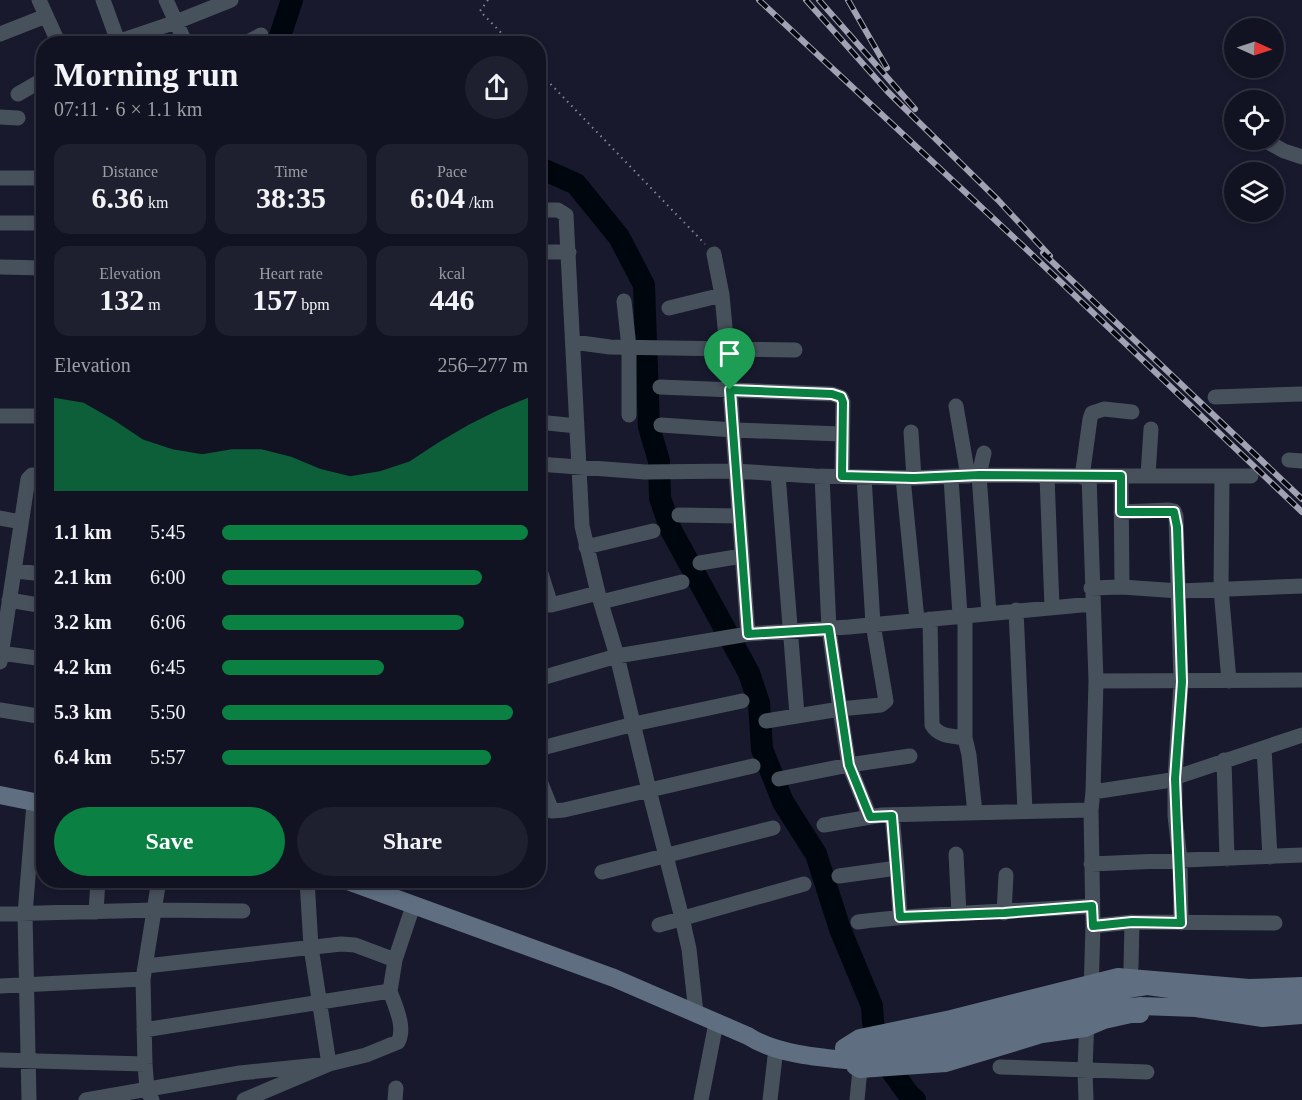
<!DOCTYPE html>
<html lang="en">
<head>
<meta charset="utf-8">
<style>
  body { margin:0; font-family:Georgia,serif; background:#1f202f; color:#f1f3f6; height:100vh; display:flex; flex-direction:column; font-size:22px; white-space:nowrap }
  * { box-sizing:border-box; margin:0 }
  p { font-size:20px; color:#9c9ea5 }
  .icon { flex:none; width:33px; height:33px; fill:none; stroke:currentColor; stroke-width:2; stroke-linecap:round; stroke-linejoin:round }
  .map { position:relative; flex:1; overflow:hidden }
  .panel { position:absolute; left:36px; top:36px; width:510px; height:852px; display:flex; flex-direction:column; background:#121322; border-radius:24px; box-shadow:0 3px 9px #0003,0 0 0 2px #313240 }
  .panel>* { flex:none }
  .needle { width:39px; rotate:93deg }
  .tools { position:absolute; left:1224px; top:18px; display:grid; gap:12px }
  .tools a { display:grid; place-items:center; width:60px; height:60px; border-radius:50%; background:#121322; box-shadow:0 3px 9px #0003,0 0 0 2px #313240; font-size:30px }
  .pin { position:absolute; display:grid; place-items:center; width:51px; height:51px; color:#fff; margin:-62px -26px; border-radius:50% 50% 50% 0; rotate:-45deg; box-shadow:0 0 6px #0007 }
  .pin .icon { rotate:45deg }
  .round { display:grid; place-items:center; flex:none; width:63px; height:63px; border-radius:32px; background:#1f202f }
  .overview { display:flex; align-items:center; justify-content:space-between; height:102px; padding:0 18px }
  h1 { font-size:33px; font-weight:700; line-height:45px }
  .stats { display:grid; grid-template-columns:repeat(3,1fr); gap:9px; height:102px; padding:6px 18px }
  .stats div { display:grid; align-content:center; border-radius:15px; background:#1f202f; text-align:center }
  .stats b { font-size:30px; font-weight:700 }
  .stats small { font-size:16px; font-weight:400 }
  .stats p { font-size:16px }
  .chart { height:168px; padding:12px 18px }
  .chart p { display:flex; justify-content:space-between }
  .chart svg { width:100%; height:108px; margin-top:6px; fill:#0b8043; opacity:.7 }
  .action { display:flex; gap:12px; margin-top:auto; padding:12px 18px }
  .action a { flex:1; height:69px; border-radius:36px; background:#0b8043; color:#fff; font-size:24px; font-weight:700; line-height:69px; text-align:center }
  .action a+a { background:#1f202f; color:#f1f3f6 }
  ul { padding:0 18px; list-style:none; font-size:20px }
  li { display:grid; grid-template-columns:96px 72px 1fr; align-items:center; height:45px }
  li i { height:15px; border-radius:8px; background:#0b8043 }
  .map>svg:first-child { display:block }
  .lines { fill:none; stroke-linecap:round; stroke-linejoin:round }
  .river { stroke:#00060e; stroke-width:22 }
  .path { stroke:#858697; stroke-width:2; stroke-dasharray:1.5 4.5; stroke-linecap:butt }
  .street { stroke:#47515c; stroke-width:15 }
  .secondary { stroke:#5f6f81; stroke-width:18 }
  .rail-casing { stroke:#a1a3b4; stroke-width:6 }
  .rail { stroke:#05060e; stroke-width:4; stroke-dasharray:11; stroke-linecap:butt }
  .secondary-bridge { stroke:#5f6f81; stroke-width:18 }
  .route-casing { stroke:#fff; stroke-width:12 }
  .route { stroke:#0b8043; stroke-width:8 }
</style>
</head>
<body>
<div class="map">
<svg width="1302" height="1100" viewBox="0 0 1302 1100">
  <rect width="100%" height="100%" fill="#18192d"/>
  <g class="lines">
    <path class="river" d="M282,44L280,36L292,0
      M538,167L576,184L619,237L644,285L649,427L659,461L660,498L671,530L749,673L759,703L762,749L783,802L816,854L840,929L872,1006L873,1022L881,1056L909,1095L915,1100"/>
    <path class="path" d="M488,0L480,11L512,44
      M538,71L705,244"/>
    <path class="street" d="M39,0L59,44
      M103,0L119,44
      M166,0L186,44
      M0,34L46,16
      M111,44L176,22L231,0
      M244,44L261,35
      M18,94L44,79
      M0,117L18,118
      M1266,141L1284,151L1302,157
      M0,178H44
      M538,210H558L566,215L582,526L598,593L617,656L649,790L682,918L689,949L696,1013
      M0,223H44
      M538,252H569
      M0,267L44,268
      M624,301L629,347V415
      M669,308L722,295
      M573,342L610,347L795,350
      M660,387L832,394L841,397L843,402L842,476
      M1215,397L1302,394
      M956,406L968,476
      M0,416H44
      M538,422L577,426
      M661,425L734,430L841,434
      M911,432L914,478
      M984,453L979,475L989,613
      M1289,460L1302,461
      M538,464L645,472L735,471L814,476L914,478L979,475L1089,476
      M778,474L797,715
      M1148,475L1151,429
      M822,476L829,629L840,709L881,705L886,701L873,624L864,477
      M1047,476L1052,607
      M1121,476L1122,587
      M1251,476H1089L1096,681L1093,792L1165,781L1302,735
      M1082,477L1090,419L1092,413L1104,409L1132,412
      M1222,477L1221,589L1229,681
      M903,478L917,620
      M951,478L960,615
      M1121,512L1169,510L1174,511L1176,516L1181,682L1175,779V816L1180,860L1181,923
      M679,515L739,516
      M0,518L21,522
      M586,547L653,531
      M700,563L742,556
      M538,564L551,605
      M15,571L44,574
      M1091,588L1122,587L1179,591L1302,586
      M9,600L44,606
      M601,602L682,582
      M538,605H551L598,593
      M1016,610L1025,811
      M965,615V738L969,755L975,813
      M930,619L932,725C939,737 953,736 965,738
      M748,634L849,627L1092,604
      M0,653L44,659
      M0,662L28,479L32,475H44
      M538,679L617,656L748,634L727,349L722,295L714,254
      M1096,681L1302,680
      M0,710L44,717
      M766,721L840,709L849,765L870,817
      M1264,748L1270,857
      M538,749L634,724L742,701
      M1224,760L1227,859
      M538,776L552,811L564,810L753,766
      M779,779L849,765L910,756
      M824,825L882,815L1091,810
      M956,854L959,914
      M1091,864L1302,855
      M897,868L900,917
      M602,872L773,828
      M839,876L897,868L892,815
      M96,912L98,880
      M1004,913L1006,875
      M0,914L155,910L243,911
      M858,922C935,912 1014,912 1092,906
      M659,925L804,884
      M1093,926L1132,922L1275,923
      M146,966L341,944L355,945L395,960
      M1131,967L1132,922
      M0,986L143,979
      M390,991L395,960L413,906
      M1091,993L1093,926L1091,810L1093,792
      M144,1030L390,991C395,1006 406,1027 398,1042L366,1055L329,1064L244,1100
      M0,1060L145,1064
      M1000,1067L1147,1072
      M29,1100L25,914L34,803
      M86,1100L240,1073L329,1064L311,947L307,880
      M152,1100L147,1090L145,1064L143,979L159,880
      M395,1100L396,1088
      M701,1100L716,1023
      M770,1100L776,1048
      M857,1100L860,1069
      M1086,1100L1085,1070L1087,1017"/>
    <path class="secondary" d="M0,795L44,804
      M345,880L614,978L748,1036C777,1055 825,1058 859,1061
      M844,1048L860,1038L951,1019L1118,977L1249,988L1302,986
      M855,1066L860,1069L946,1063L1042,1034L1085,1028L1104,1020L1131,1014H1140"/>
    <g class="rail-casing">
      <path id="rail" d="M759,0L1023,246L1302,512
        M806,0L888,92L998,200L1050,256
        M819,0L915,109
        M848,0L887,68
        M1043,253L1302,499"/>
    </g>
    <use href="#rail" class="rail"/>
    <path class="secondary-bridge" d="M860,1047L901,1045L1062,999C1091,997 1118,990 1147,986L1263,1001L1302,998
      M859,1061L907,1055L1080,1012L1141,1006L1196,1008L1263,1018L1302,1015"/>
  </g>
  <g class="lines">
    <g class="route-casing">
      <path id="route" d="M730,390L832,394L841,397L843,402L842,476L914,478L979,475L1121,476V512H1174L1177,527L1182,682L1175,779L1181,923L1132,922L1093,926L1092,906L1004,913L900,917L892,816L870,817L849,765L829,629L748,634Z"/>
    </g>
    <use href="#route" class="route"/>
  </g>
</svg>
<div class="tools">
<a><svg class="needle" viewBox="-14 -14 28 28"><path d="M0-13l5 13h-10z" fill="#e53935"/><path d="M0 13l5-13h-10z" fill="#9c9ea5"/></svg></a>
<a><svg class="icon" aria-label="locate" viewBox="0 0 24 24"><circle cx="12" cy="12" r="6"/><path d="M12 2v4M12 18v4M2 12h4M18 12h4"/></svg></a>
<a><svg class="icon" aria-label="layers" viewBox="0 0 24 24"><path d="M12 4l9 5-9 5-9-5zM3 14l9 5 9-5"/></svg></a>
</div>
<div class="pin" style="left:730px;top:390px;background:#1e9e55"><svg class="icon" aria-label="arrive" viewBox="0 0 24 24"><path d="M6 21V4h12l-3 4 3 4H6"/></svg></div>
<section class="panel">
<div class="overview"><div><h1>Morning run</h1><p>07:11 · 6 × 1.1 km</p></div><a class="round"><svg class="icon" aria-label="share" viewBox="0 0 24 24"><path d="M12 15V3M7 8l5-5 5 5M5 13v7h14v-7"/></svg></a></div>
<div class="stats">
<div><p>Distance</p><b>6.36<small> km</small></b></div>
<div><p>Time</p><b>38:35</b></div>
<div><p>Pace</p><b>6:04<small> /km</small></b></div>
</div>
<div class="stats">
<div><p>Elevation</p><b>132<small> m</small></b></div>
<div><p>Heart rate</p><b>157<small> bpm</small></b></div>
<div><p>kcal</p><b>446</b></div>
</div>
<div class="chart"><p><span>Elevation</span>256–277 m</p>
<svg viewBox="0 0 160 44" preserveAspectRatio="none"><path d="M0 44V6L10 8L20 15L30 23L40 27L50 29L60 27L70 27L80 30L90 35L100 38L110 36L120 32L130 24L140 17L150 11L160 6V44z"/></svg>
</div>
<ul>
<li><b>1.1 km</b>5:45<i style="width:100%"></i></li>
<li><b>2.1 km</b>6:00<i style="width:85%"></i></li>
<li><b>3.2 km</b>6:06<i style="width:79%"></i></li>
<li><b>4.2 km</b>6:45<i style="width:53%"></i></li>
<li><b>5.3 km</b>5:50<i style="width:95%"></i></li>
<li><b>6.4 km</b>5:57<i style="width:88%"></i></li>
</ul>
<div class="action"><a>Save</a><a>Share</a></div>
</section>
</div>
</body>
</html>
